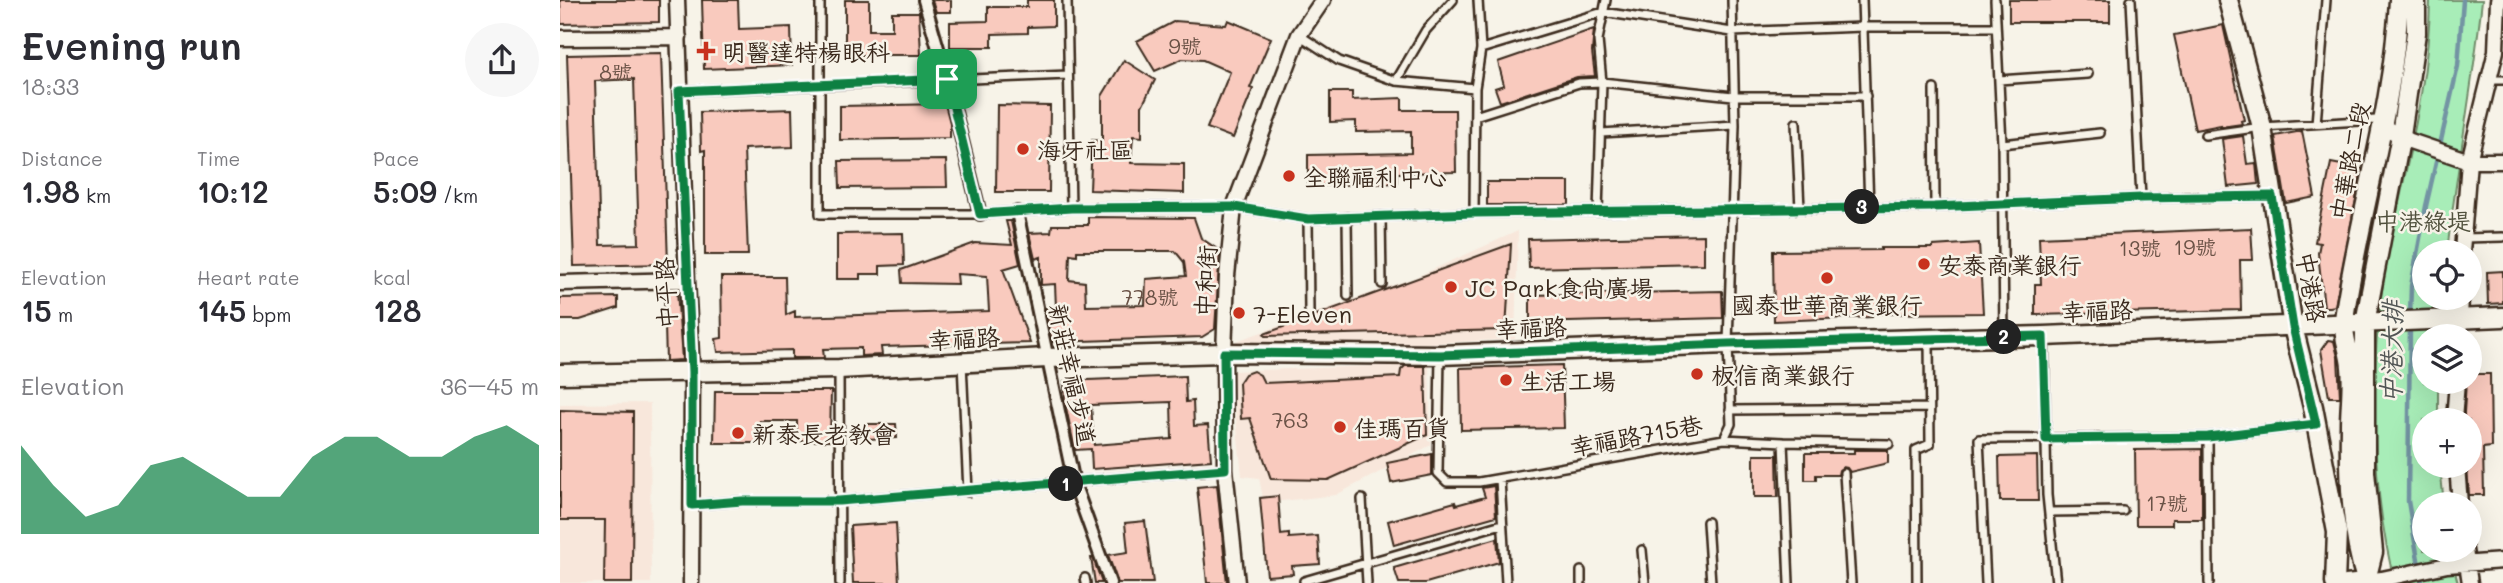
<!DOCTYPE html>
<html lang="en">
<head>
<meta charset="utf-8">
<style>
  body { margin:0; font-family:Mali,"LXGW WenKai TC",sans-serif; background:#f7f7f7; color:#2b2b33; height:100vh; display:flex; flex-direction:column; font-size:26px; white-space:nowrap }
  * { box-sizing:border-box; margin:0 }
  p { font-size:23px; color:#7c7c81 }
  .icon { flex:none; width:38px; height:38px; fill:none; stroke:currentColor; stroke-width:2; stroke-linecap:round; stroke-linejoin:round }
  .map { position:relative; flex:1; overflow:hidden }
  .details { display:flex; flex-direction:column; background:#fff; width:560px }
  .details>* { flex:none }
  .fabs { position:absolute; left:1852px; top:240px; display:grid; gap:14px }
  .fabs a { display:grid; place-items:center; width:70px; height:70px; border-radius:50%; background:#fff; box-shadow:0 7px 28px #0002; font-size:35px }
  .pin { position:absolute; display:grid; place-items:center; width:60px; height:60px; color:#fff; margin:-30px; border-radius:14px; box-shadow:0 4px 10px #0006 }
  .km { position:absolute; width:35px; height:35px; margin:-18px; border-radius:50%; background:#222; color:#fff; font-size:19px; line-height:35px; text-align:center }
  .round { display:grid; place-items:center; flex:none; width:74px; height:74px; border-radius:37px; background:#f7f7f7 }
  .overview { display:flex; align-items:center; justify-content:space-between; height:119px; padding:0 21px }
  h1 { font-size:38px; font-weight:600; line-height:52px }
  .figures { display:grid; grid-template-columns:repeat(3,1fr); gap:10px; height:119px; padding:7px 21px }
  .figures div { display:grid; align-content:center }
  .figures b { font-size:30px; font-weight:600 }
  .figures small { font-size:19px; font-weight:400 }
  .figures p { font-size:19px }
  .chart { height:196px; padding:14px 21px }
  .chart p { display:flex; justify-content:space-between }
  .chart svg { width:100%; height:126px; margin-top:7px; fill:#0b8043; opacity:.7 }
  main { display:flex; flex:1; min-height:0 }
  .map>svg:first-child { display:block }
  .built { fill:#f8e7db }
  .green { fill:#a8edb8; stroke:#728c6b; stroke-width:2 }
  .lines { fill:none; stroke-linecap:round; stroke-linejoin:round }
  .stream { stroke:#7394a3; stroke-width:4.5 }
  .building { fill:#f9cabe; stroke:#3b2a1e; stroke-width:2; fill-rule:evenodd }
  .service-casing { stroke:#3b2a1e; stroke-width:12 }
  .pedestrian-casing { stroke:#3b2a1e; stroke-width:16 }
  .minor-casing { stroke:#3b2a1e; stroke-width:19 }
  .tertiary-casing { stroke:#3b2a1e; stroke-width:23 }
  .service { stroke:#f7f3e8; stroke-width:7 }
  .pedestrian { stroke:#f7f3e8; stroke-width:10 }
  .minor { stroke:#f7f3e8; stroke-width:14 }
  .tertiary { stroke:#f7f3e8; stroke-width:18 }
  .route-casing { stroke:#fff; stroke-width:14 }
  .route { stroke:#0b8043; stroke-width:9 }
  .poi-dot { fill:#c8321e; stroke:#f7f3e8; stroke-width:2.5 }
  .labels { text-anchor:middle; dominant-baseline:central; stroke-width:5; stroke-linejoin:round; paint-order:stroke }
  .number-label { font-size:21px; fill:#6a5246 }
  .poi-label { font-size:24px; fill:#3b2a1e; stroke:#f7f3e8; text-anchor:start }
  .street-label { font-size:24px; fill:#3b2a1e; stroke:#f7f3e8 }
  .park-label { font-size:24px; fill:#51513d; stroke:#f7f3e8 }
  .water-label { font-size:26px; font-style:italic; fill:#525655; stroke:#f7f3e8 }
</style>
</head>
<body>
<main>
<section class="details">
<div class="overview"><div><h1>Evening run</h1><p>18:33</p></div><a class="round"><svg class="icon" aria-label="share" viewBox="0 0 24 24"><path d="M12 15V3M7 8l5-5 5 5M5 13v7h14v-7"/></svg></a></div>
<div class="figures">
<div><p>Distance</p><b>1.98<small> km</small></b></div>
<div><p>Time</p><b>10:12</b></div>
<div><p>Pace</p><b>5:09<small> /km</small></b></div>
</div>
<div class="figures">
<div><p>Elevation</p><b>15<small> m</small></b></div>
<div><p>Heart rate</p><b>145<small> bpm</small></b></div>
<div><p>kcal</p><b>128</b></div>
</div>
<div class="chart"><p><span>Elevation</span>36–45 m</p>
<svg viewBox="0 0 160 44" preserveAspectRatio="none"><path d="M0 44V13L10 27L20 38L30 34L40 20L50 17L60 24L70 31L80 31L90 17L100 10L110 10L120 17L130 17L140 10L150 6L160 13V44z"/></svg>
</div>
</section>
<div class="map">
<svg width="1943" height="583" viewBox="0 0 1943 583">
  <rect width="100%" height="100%" fill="#f7f3e8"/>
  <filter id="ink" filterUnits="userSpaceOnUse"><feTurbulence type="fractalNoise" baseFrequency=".0143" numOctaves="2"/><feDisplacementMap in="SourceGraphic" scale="14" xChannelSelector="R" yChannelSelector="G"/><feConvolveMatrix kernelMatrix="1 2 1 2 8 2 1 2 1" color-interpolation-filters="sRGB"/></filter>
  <g filter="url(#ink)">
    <path class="built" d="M958,231L955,339L679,352L668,344L856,277Z
      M869,364L871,445L776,495L704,503L699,478L682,476L671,371Z
      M90,403L91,583H0V404Z"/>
    <path class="green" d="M1870,0H1922C1913,84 1897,168 1887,252H1864V298H1883L1879,336H1864V382H1878V420H1864V466H1880L1884,504H1864V550H1889L1898,583H1835C1811,495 1809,367 1824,277C1840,185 1869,94 1870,0Z"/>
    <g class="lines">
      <path class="stream" d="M1850,317L1851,286L1866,206L1898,66L1903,0
        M1850,326L1848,501L1862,583"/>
    </g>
    <path class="building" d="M0,0H99V22L1,24Z
      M142,0H178L179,29L231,27L232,65L144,69Z
      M285,0H309V30H332V12H359L361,55H285Z
      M372,0H391V12H376Z
      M467,0H494V26L468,27V33L432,34V47H390V22L428,21V7H467Z
      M1449,0H1550V22H1449Z
      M668,20L711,38L690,88L693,89L673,138L647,128L670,72L643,60L622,59L595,71L577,41L615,21L666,25Z
      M1663,25L1684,120L1681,121L1682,124L1661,127V125L1635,130L1614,35Z
      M1034,29L1032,52L1035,76L1017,77L940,102L935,88L944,85L938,62Z
      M101,53L108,264L14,266L7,55ZM74,79L79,244L40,245L35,81Z
      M564,60L595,80L582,106V137L573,136L571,163L624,164V193L530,190L532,140L542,141V96Z
      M770,92H792V100L842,98V110H895L896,172L837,173V183L748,186V155L851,153V131L796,132V121L770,122Z
      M385,104L390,123V138L280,140V106Z
      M437,105L490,106L489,192H436Z
      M232,109L233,147L184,149L188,255H145V150L141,151L140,112Z
      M1742,131L1755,197L1726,203L1715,136Z
      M1683,136L1687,164L1696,163L1698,184L1668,187L1662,139Z
      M386,160L387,187L280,188L279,161Z
      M1771,163L1802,169L1775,306L1770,307H1764L1758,253L1760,243L1755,242Z
      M927,182H1009V205H927Z
      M528,217L634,218L641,238L660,251L655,329L642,337L492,342L485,308H496L495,284L481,285V257L475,259L469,233L491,232L492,225H528ZM517,251H615L624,262L626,276L586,279L585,305L526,306L525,282L509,280L510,254L517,255Z
      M446,221H451L460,264L443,269L470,343L321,347L322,355L301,356V348L263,349L264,358H232V350L158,352L156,339L162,338L161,277H225L226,315L235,311V317L429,311L427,276L397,274L398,284L342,283L341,270L415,243L452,245Z
      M1691,228L1693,260H1680L1681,310L1475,315V284H1481L1479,237Z
      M343,233L344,265L320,266V274H300V279H277V234Z
      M1144,235V264L969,268L968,239Z
      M1419,243L1423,313L1312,314V317L1214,321L1213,251L1321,250V248H1373V246Z
      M951,244L946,330L705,336L704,334Z
      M1943,271V303L1928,304L1927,272Z
      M104,290H117L122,360L106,361Z
      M1162,291L1163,318L970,323V295Z
      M58,297V308L20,320H0V298Z
      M1768,340L1774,341L1778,357L1780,397H1769L1761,350Z
      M1002,365L1004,428L901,430L900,368Z
      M845,366H865L867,435L768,480L711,479L690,418L681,419L679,383L685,374L693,371L700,375L704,383L840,377L841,370Z
      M1909,374H1930L1931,447L1923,448L1924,495H1909L1907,466H1909V420H1904V412L1906,382H1909Z
      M625,376L626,402L633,401L634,426L648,425L651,460L532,469L531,449L515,450L505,403L504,381ZM611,402L612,439L534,445L531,405Z
      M155,391H271L270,441H237V421H200V443H154Z
      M0,410L73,412L72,583H44L45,520H0Z
      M302,424H336L337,438L302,439Z
      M1642,449V519H1612V525H1576L1575,450Z
      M1294,450H1328V463L1290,472L1287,468L1283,467L1279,470L1278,475H1256V480H1245V453H1294Z
      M872,454V475L831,483L827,463Z
      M1194,455H1217L1218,497H1194Z
      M1477,456L1478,501H1440L1439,457Z
      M657,485L667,583H647L637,487Z
      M934,486L936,516L834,545L828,521L895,502L896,505L925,497L922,488Z
      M718,496L721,535L729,534V538L758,536L760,564L732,566L733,574L707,576L700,498Z
      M585,521L593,583H558L548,555L568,552L565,523Z
      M336,523L339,583H293L290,526Z
      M937,538L939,562L866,583H839L834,568Z
      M531,558H533L542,583H535Z"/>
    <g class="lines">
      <g class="service-casing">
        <path id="service" d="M260,0V214H420L511,208L674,207L748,219L914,213L1375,207L1581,198L1712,196
          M507,0L511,208
          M1302,0L1309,207
          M1435,0L1442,144L1444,336
          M1571,0L1581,198
          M739,35L779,61L836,81L915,88
          M921,49L1043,12L1172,32L1303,27H1436
          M1439,80L1528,74
          M1930,80H1943
          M836,81L866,30L893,0
          M1374,89L1375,207
          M120,91L508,75
          M915,116L1019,83L1042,82L1173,96H1306
          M1236,123L1240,209
          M1756,124L1766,0
          M1041,133L1175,125
          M1645,135L1702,127L1816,120L1821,125
          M1442,144L1540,133
          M1038,212L1042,82L1038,40L1046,0
          M914,213L915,88L921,49L918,0
          M821,216L822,284
          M787,217L788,296
          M748,219L749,312
          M1903,238L1943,237
          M1484,336L1487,495L1496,583
          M880,355L878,473L887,482H919L1164,439L1171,424L1168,344L1175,125L1172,0
          M402,363L408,492
          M279,370L280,583
          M1170,410L1369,408
          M1648,437L1649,583
          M1164,439L1223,442L1229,583
          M1223,442L1329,444
          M1284,473L1291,583
          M940,479L946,583
          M802,499L807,583
          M132,505L182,501H279L665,469
          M1489,512L1563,511
          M1147,522L1151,583
          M1082,550L1085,583
          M1021,571V583
          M525,578L526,583
          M744,581L942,524
          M1357,583L1356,450L1370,444L1369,341
          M1426,583L1419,439L1648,437L1757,424"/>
      </g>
      <g class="pedestrian-casing">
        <path id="pedestrian" d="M364,0L387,79L420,214
          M457,212L514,483L550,583"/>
      </g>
      <g class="minor-casing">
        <path id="minor" d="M117,0L127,280L132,372L131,583
          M0,38L119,37
          M1822,126L1850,141L1909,161H1943
          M1902,252L1909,161L1936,51L1938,0
          M0,283L127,280
          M1899,336L1901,298
          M1894,420L1897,382
          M1897,466L1900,504
          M1905,550L1910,583
          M677,583L665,469L664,353L667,276L674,207L739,35L763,0
          M1786,583L1822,579L1887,565L1943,561"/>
      </g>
      <g class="tertiary-casing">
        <path id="tertiary" d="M1668,0L1702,127L1733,327L1753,407L1777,532L1775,583
          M0,374L279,369L487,358L664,353L880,355L1168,344L1484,336L1943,317
          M1806,580L1813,552L1805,472V323L1841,135L1856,33V0
          M1807,583C1791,533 1789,477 1790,425C1790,406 1793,386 1791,367C1790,351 1782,335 1784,319C1799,213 1834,108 1839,0"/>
      </g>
      <use href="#service" class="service"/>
      <use href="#pedestrian" class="pedestrian"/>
      <use href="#minor" class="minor"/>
      <use href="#tertiary" class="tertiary"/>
    </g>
  </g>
  <g class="lines" filter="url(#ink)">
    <g class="route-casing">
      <path id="route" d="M387,79L420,214L511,208L674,207L748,219L914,213L1374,207L1581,198L1712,196L1733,327L1756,424L1648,437L1486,439L1483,336L1168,344L880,355L664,353L665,469L279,501H182L132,505V372L119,91Z"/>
    </g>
    <use href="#route" class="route"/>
  </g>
  <g class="poi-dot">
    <path d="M142.5 40.5h7v7h7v7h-7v7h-7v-7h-7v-7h7z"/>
    <circle cx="463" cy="149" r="7"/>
    <circle cx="729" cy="176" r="7"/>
    <circle cx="1364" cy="264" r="7"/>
    <circle cx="1267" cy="278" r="7"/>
    <circle cx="891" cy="287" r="7"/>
    <circle cx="679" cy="313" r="7"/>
    <circle cx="1137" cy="374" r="7"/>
    <circle cx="946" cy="380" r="7"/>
    <circle cx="780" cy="427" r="7"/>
    <circle cx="178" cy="433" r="7"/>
  </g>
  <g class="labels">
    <g class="number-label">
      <text x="625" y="45">9號</text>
      <text x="56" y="71">8號</text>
      <text x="1635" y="246">19號</text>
      <text x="1580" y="247">13號</text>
      <text x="590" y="296">778號</text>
      <text x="730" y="419">763</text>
      <text x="1607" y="502">17號</text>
    </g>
    <g class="poi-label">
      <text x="162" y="51">明醫達特楊眼科</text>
      <text x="477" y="149">海牙社區</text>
      <text x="743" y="176">全聯福利中心</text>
      <text x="1378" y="264">安泰商業銀行</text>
      <text x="905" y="287">JC Park食尚廣場</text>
      <text x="1267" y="304" text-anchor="middle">國泰世華商業銀行</text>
      <text x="693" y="313">7-Eleven</text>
      <text x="1151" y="374">板信商業銀行</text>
      <text x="960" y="380">生活工場</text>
      <text x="794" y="427">佳瑪百貨</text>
      <text x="192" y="433">新泰長老教會</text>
    </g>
    <g class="street-label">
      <text transform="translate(1789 161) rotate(-79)">中華路二段</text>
      <text transform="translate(645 281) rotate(-87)">中和街</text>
      <text transform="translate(1752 287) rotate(80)">中港路</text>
      <text transform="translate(105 293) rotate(-93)">中平路</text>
      <text transform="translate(1537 310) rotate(-2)">幸福路</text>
      <text transform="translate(971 327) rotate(-2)">幸福路</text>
      <text transform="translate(404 338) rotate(-3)">幸福路</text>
      <text transform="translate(513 374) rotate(78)">新莊幸福步道</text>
      <text transform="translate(1076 435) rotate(-10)">幸福路715巷</text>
    </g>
    <g class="park-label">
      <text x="1863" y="220">中港綠堤</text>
    </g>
    <g class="water-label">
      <text transform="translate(1831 352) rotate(-89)">中港大排</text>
    </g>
  </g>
</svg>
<div class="fabs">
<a><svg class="icon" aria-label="locate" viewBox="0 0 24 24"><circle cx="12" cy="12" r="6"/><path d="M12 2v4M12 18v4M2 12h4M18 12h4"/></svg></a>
<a><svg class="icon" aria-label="layers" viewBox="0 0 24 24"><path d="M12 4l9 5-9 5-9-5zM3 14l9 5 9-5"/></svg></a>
<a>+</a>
<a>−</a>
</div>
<div class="pin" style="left:387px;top:79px;background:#1e9e55"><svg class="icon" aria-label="arrive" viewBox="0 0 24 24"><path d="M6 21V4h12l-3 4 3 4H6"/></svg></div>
<b class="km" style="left:506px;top:484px">1</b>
<b class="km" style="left:1444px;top:337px">2</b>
<b class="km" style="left:1302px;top:207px">3</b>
</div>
</main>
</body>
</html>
